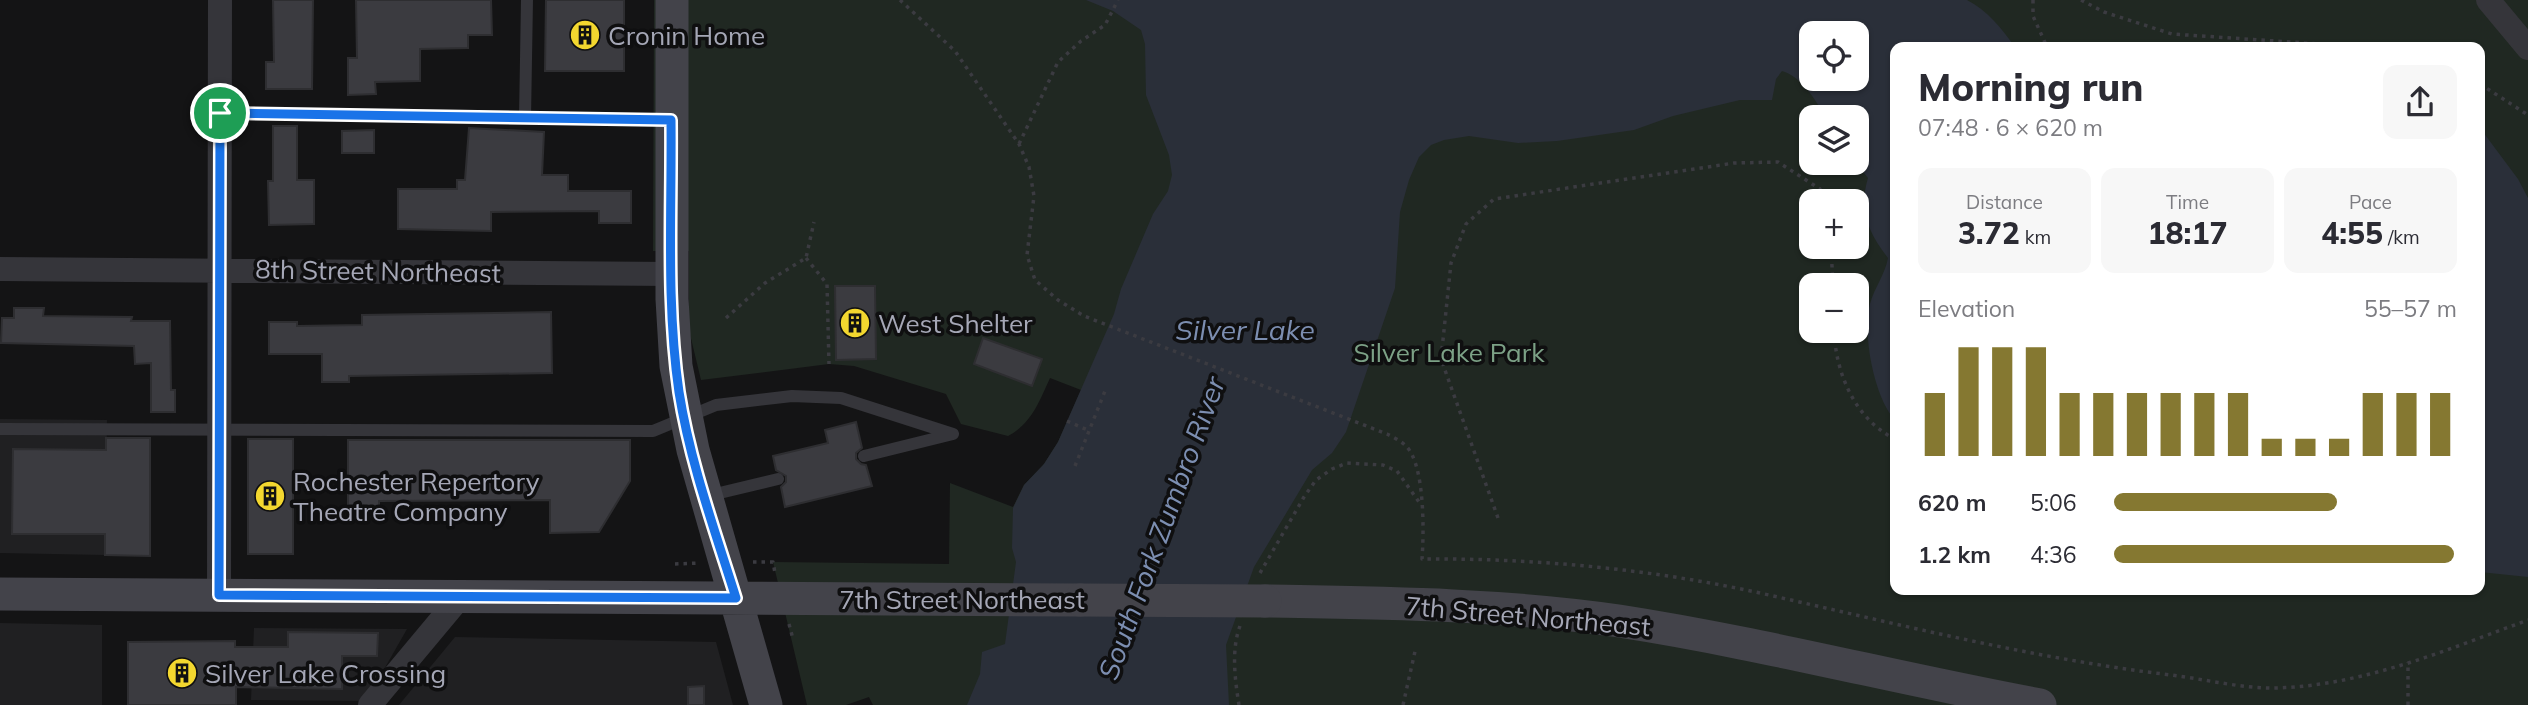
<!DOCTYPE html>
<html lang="en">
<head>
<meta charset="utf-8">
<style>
  body { margin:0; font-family:Mulish,sans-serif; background:#f7f7f7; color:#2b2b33; height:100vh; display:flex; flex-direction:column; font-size:26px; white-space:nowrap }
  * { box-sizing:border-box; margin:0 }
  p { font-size:23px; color:#7c7c81 }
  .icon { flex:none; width:38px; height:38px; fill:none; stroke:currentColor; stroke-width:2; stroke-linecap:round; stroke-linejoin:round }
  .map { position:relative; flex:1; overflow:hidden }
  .side { position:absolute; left:1890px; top:42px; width:595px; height:553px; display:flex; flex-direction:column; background:#fff; border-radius:14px; box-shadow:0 2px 5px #0004 }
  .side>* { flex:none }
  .fabs { position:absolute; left:1799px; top:21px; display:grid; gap:14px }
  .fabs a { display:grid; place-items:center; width:70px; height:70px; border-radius:14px; background:#fff; box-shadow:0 2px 5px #0004; font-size:35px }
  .pin { position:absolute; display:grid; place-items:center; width:60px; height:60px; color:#fff; margin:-30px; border:4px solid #fff; border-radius:50%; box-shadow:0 2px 7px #0007 }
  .round { display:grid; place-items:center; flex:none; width:74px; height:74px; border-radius:14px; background:#f7f7f7 }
  .overview { display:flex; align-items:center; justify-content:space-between; height:119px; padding:0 28px }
  h1 { font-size:38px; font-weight:800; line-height:52px }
  .figures { display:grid; grid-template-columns:repeat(3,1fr); gap:10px; height:119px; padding:7px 28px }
  .figures div { display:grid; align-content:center; border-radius:14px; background:#f7f7f7; text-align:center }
  .figures b { font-size:30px; font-weight:800 }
  .figures small { font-size:19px; font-weight:400 }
  .figures p { font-size:19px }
  .chart { height:196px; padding:14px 28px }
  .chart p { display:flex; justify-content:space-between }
  .chart svg { width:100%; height:126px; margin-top:7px; stroke:#857831; stroke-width:6 }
  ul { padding:0 28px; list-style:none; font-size:23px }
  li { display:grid; grid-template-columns:112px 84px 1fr; align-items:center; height:52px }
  li i { height:18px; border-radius:9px; background:#857831 }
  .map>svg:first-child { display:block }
  .built { fill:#202022 }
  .green { fill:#202822; fill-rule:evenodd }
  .water { fill:#2a2f39; fill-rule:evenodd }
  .building { fill:#3b3b40; stroke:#2e2e31; stroke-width:2 }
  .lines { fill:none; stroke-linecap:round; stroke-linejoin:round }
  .path { stroke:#3b3b41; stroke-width:3.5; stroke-dasharray:3.5 5; stroke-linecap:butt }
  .lane { stroke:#35353a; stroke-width:12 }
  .street { stroke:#35353a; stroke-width:24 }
  .secondary { stroke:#43434a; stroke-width:33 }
  .secondary-bridge { stroke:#43434a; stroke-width:33 }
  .route-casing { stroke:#fff; stroke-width:14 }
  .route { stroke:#1a73e8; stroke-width:9 }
  .labels { text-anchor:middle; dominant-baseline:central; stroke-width:7; stroke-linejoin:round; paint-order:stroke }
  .poi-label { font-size:26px; fill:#a5a7b6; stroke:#0f0f10; text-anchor:start }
  .street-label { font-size:26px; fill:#a5a7b6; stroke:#0f0f10 }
  .park-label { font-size:26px; fill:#7ca186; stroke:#0f0f10 }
  .water-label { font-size:28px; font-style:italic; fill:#7c8eb1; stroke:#0f0f10 }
</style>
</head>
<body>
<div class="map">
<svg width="2528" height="705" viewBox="0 0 2528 705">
  <rect width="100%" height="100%" fill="#141415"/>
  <path class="built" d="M0,419L107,420L105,555L0,553Z
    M0,623L102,625V705H0Z
    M254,628L407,629L366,701L251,700Z
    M455,637L716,642L733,705H399Z"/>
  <path class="green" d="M654,0H2528V705H873L869,697L846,705H807L773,562L949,564L950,483L1013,507L1024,485L1044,464L1058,442L1081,390L1050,378C1039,402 1032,423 1008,436L961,424L946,394L854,366L829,364L701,380L689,330V251H653ZM1811,33H1857V79H1811ZM1895,47H2480V590H1895ZM1811,117H1857V163H1811ZM1811,201H1857V247H1811ZM1811,285H1857V331H1811Z"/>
  <path class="water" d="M1086,0H1967C1987,10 2002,29 2015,47H1895V420C1874,398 1862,333 1870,304C1874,288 1885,275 1888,258C1869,233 1858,211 1868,178L1856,163L1857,117H1825C1816,100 1801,76 1782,71L1776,79L1772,100H1740L1673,116L1634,130L1557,141L1518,143L1469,136L1444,140L1431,145L1419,157L1409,180L1400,212L1395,288L1346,432L1332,453L1312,470L1254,567L1226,645L1229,705H967L980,674L982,652L1005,644L1016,562L1012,548L1013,508L1024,485L1044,464L1058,442L1114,314L1121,289L1153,214L1168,191L1172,175L1169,155L1146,95L1145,44L1141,30L1113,11ZM1811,33H1857V79H1811Z
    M2480,128L2518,179L2528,198V577L2480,572Z"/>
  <path class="building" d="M273,0H313L312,89H266V62H274Z
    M356,0H491L492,35H468V48L420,49V81L375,82L376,94L348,95V58H357Z
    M546,0H624V71H545Z
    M273,126H297V180H314V224L269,225L268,181H273Z
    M469,128L544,132L542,175H568V191H631V223H599V211L491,212V231L398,229V189H457V180H465Z
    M374,130V153H342V131Z
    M835,286H875L876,359L836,360Z
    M14,308H44L43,316L132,317L131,321H170L171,390H175V412H151V363L135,364L134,346L1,343L2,318H14Z
    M551,312L552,373L349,376V382H322V354H269V322H297V326L362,325V315Z
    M983,338L1042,359L1032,386L974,364Z
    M856,422L862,448L856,453V459L861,464L866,465L872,486L785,507L781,487L786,482V476L776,470L773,456L828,443L825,430Z
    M106,438H150V556L105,555V534H12L13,449L106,450Z
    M248,439H293V554H248Z
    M348,440H630V481L599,532L550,533V500L379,501V517H348Z
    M288,632L378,633L377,656H342V689L236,687V705H128V642L235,641V647H288Z
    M704,686V705H688V687Z"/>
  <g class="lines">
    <path class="path" d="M900,0L955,51L1019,144L1029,167L1034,196L1027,255L1035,280L1058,300L1084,316L1387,434C1393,437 1401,441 1406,446C1425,465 1424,532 1422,559C1534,558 1651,569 1760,593C1898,624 2030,658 2171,675C2204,679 2239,688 2272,688C2360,687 2446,650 2528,620
      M2033,0V16L2047,47
      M2081,0L2104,12L2172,34L2364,47
      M2480,84L2528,115
      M1019,144L1058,62L1081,41L1105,25L1118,0
      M1831,247L1833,285
      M806,258L827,284L829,364
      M726,318L765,283L806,258L814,222
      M1834,331C1836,374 1855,419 1895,439
      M1067,421L1090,431
      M1075,466L1105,391
      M1498,518L1441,359L1451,263L1466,224L1494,199L1734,163L1778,162L1820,189L1824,201
      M753,562H773L775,573
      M675,564L700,563
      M1260,573L1304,497L1316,480L1332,469L1347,463L1383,465L1397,471L1419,502
      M789,624L793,639
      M1239,705C1235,680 1231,650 1240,626
      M1403,705L1416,647
      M2408,705V662"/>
    <path class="lane" d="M220,113L671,120
      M525,118L527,0
      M0,429L653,431L716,405L792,396L841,398L953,434
      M864,456L953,434
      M707,496L778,479"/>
    <path class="street" d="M2488,0L2528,48
      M0,269L672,274
      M219,595L220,0
      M370,705L461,596"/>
    <path class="secondary" d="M672,0V299L676,366L693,450L766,705
      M0,594L1080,600
      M1265,601C1383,603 1502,604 1619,621C1761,643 1899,679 2040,705"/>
    <path class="secondary-bridge" d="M1080,600L1265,601"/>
  </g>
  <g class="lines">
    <g class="route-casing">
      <path id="route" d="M220,113L671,120C672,210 666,303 679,392C690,462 715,531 736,598L219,595Z"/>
    </g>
    <use href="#route" class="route"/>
  </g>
  <defs>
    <g id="building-disc" transform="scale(1.575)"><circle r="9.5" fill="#f3d72f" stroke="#0f0f10"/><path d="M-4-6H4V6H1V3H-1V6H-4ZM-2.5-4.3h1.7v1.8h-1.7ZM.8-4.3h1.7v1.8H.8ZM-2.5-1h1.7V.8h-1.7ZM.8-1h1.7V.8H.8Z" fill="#111"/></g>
  </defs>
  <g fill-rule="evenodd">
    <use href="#building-disc" x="585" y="35"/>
    <use href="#building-disc" x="855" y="323"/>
    <use href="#building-disc" x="270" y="496"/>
    <use href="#building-disc" x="182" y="673"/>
  </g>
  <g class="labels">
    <g class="poi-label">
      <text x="608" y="35">Cronin Home</text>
      <text x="878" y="323">West Shelter</text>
      <text x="293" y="481">Rochester Repertory<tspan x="293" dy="30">Theatre Company</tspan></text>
      <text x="205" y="673">Silver Lake Crossing</text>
    </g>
    <g class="street-label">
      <text transform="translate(378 271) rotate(1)">8th Street Northeast</text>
      <text x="962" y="599">7th Street Northeast</text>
      <text transform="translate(1528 616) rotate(5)">7th Street Northeast</text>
    </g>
    <g class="park-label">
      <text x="1449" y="352">Silver Lake Park</text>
    </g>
    <g class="water-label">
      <text x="1245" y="329">Silver Lake</text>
      <text transform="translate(1161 528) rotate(-70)">South Fork Zumbro River</text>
    </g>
  </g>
</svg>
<div class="fabs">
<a><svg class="icon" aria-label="locate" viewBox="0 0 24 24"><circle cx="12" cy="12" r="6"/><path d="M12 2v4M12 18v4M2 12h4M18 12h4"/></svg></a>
<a><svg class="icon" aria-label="layers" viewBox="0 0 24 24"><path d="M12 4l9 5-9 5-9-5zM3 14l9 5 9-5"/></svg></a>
<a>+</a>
<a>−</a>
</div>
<div class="pin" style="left:220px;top:113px;background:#1e9e55"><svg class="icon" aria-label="arrive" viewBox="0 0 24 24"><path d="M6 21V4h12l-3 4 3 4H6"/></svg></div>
<section class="side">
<div class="overview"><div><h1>Morning run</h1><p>07:48 · 6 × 620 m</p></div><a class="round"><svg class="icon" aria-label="share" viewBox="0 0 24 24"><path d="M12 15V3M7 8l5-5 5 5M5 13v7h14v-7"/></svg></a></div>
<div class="figures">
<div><p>Distance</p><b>3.72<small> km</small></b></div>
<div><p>Time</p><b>18:17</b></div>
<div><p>Pace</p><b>4:55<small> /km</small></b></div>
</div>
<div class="chart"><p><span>Elevation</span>55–57 m</p>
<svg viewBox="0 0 160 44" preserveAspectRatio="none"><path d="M5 44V22M15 44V6M25 44V6M35 44V6M45 44V22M55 44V22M65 44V22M75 44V22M85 44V22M95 44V22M105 44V38M115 44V38M125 44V38M135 44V22M145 44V22M155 44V22"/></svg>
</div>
<ul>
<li><b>620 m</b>5:06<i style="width:65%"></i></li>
<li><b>1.2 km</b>4:36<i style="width:99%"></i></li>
</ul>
</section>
</div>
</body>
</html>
